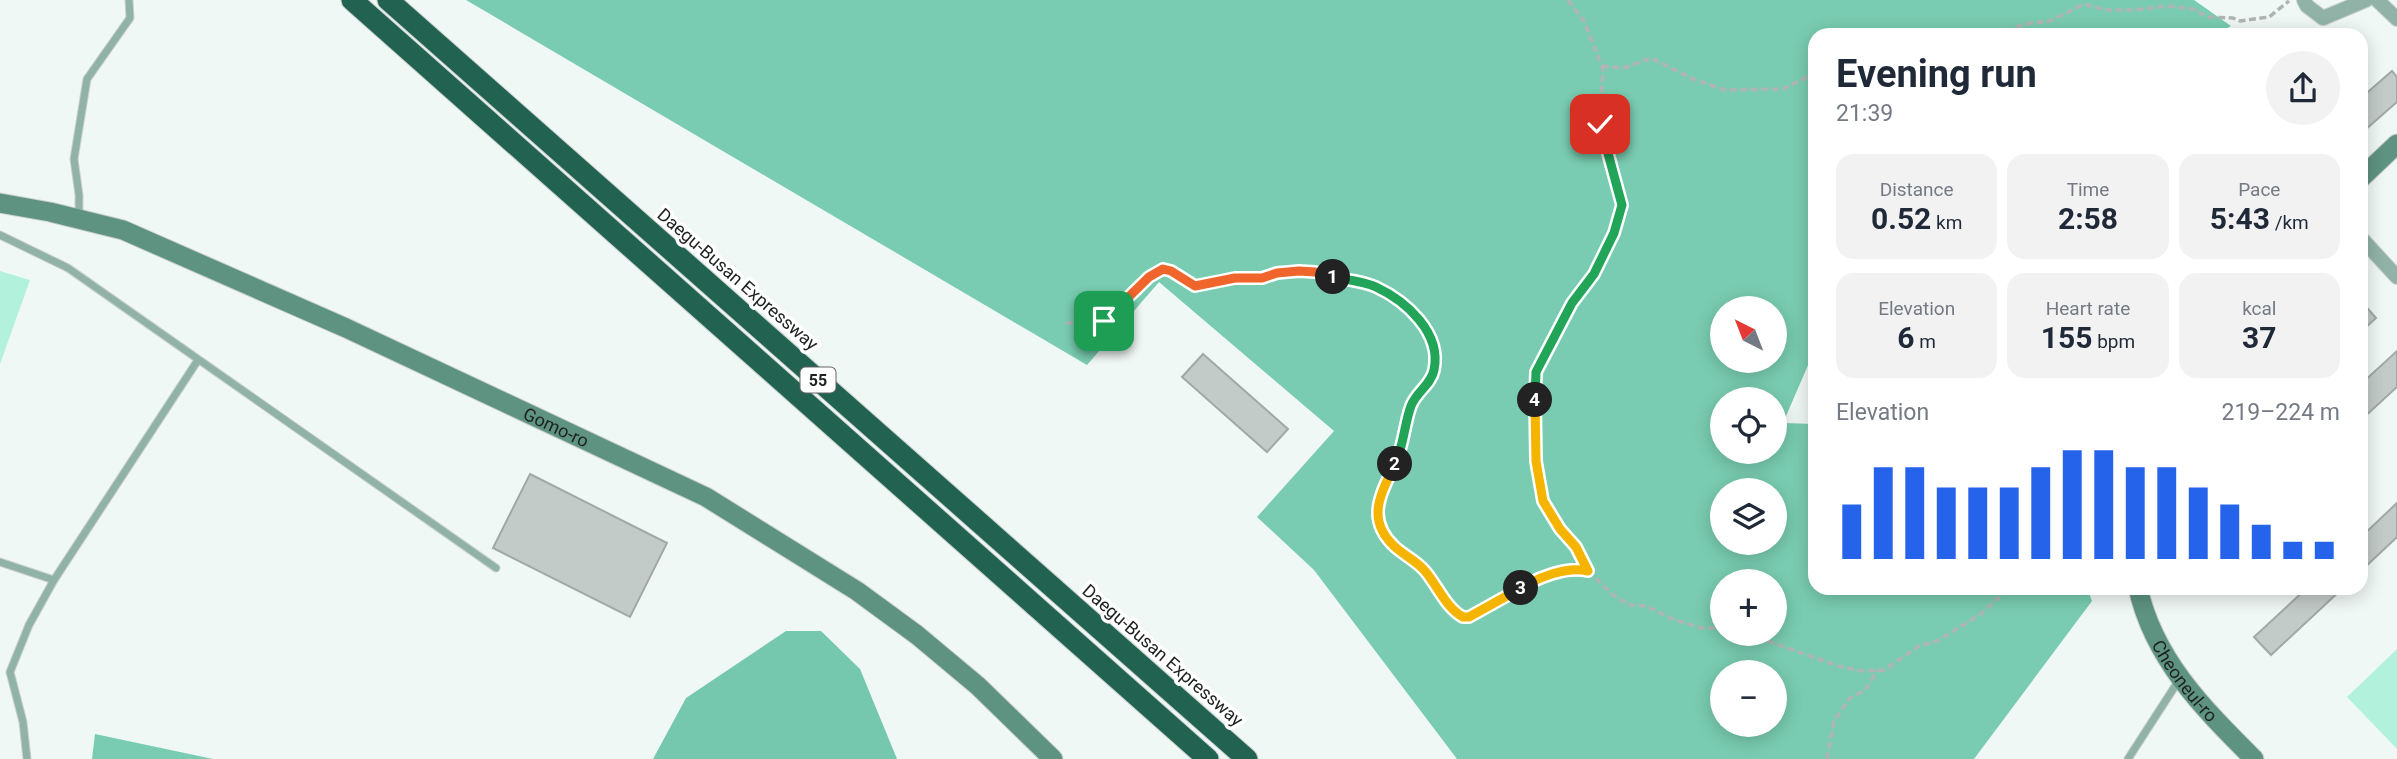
<!DOCTYPE html>
<html lang="en">
<head>
<meta charset="utf-8">
<style>
  body { margin:0; font-family:Roboto,sans-serif; background:#f2f2f3; color:#1f2937; height:100vh; display:flex; flex-direction:column; font-size:26px; white-space:nowrap }
  * { box-sizing:border-box; margin:0 }
  p { font-size:23px; color:#747a83 }
  .icon { flex:none; width:38px; height:38px; fill:none; stroke:currentColor; stroke-width:2; stroke-linecap:round; stroke-linejoin:round }
  .map { position:relative; flex:1; overflow:hidden }
  .drawer { position:absolute; left:1808px; top:28px; width:560px; height:567px; display:flex; flex-direction:column; background:#fff; border-radius:21px; box-shadow:0 4px 18px #0003 }
  .drawer>* { flex:none }
  .needle { width:46px; rotate:318deg }
  .tools { position:absolute; left:1710px; top:296px; display:grid; gap:14px }
  .tools a { display:grid; place-items:center; width:77px; height:77px; border-radius:50%; background:#fff; box-shadow:0 4px 18px #0003; font-size:35px }
  .pin { position:absolute; display:grid; place-items:center; width:60px; height:60px; color:#fff; margin:-30px; border-radius:14px; box-shadow:0 4px 10px #0006 }
  .km { position:absolute; width:35px; height:35px; margin:-18px; border-radius:50%; background:#222; color:#fff; font-size:19px; line-height:35px; text-align:center }
  .round { display:grid; place-items:center; flex:none; width:74px; height:74px; border-radius:37px; background:#f2f2f3 }
  .overview { display:flex; align-items:center; justify-content:space-between; height:119px; padding:0 28px }
  h1 { font-size:38px; font-weight:700; line-height:52px }
  .stats { display:grid; grid-template-columns:repeat(3,1fr); gap:10px; height:119px; padding:7px 28px }
  .stats div { display:grid; align-content:center; border-radius:18px; background:#f2f2f3; text-align:center }
  .stats b { font-size:30px; font-weight:700 }
  .stats small { font-size:19px; font-weight:400 }
  .stats p { font-size:19px }
  .chart { height:196px; padding:14px 28px }
  .chart p { display:flex; justify-content:space-between }
  .chart svg { width:100%; height:126px; margin-top:7px; stroke:#2563eb; stroke-width:6 }
  .map>svg:first-child { display:block }
  .green { fill:#b2f1dc }
  .forest { fill:#79ccb1; fill-rule:evenodd }
  .water { fill:#75c8ad }
  .building { fill:#c3cbc8; stroke:#a1a9a6; stroke-width:2 }
  .lines { fill:none; stroke-linecap:round; stroke-linejoin:round }
  .lane-casing { stroke:#cad1cf; stroke-width:9 }
  .street-casing { stroke:#cad1cf; stroke-width:16 }
  .secondary-casing { stroke:#cad1cf; stroke-width:21 }
  .highway-casing { stroke:#cad1cf; stroke-width:23 }
  .path { stroke:#aeb5b3; stroke-width:3.5; stroke-dasharray:7 3.5; stroke-linecap:butt }
  .lane { stroke:#91b3a7; stroke-width:7 }
  .street { stroke:#91b3a7; stroke-width:14 }
  .secondary { stroke:#5e9281; stroke-width:19 }
  .highway { stroke:#226250; stroke-width:21 }
  .split-1-casing { stroke:#fff; stroke-width:14 }
  .split-2-casing { stroke:#fff; stroke-width:14 }
  .split-3-casing { stroke:#fff; stroke-width:14 }
  .split-4-casing { stroke:#fff; stroke-width:14 }
  .split-5-casing { stroke:#fff; stroke-width:14 }
  .split-1 { stroke:#f0652b; stroke-width:9 }
  .split-2 { stroke:#22a559; stroke-width:9 }
  .split-3 { stroke:#f5b400; stroke-width:9 }
  .split-4 { stroke:#f5b400; stroke-width:9 }
  .split-5 { stroke:#22a559; stroke-width:9 }
  .labels { text-anchor:middle; dominant-baseline:central; stroke-width:7; stroke-linejoin:round; paint-order:stroke }
  .shield { fill:#fff; stroke:#626463; stroke-width:2 }
  .shield-label { font-size:16px; font-weight:bold; fill:#1e2120 }
  .street-label { font-size:18px; fill:#1e2120; stroke:#fff }
</style>
</head>
<body>
<div class="map">
<svg width="2397" height="759" viewBox="0 0 2397 759">
  <rect width="100%" height="100%" fill="#f0f8f5"/>
  <path class="green" d="M0,271L30,280L0,364Z
    M2397,649V749L2347,697Z"/>
  <path class="forest" d="M466,0H2194L2231,26L2215,35H1815V349L1783,423L1815,424V588H2087L2092,601L1974,759H1457L1314,570L1257,517L1334,431L1159,282L1087,365ZM1722,308H1774V360H1722ZM1722,399H1774V452H1722ZM1722,490H1774V542H1722ZM1722,581H1774V634H1722ZM1722,672H1774V724H1722Z
    M95,734L213,759H92Z"/>
  <path class="water" d="M786,631H821L860,669L897,759H653L686,698Z"/>
  <path class="building" d="M2392,71L2397,77V102L2365,130L2361,125V98Z
    M2361,301L2376,318L2361,332Z
    M2397,351V387L2361,420V384Z
    M1203,354L1288,429L1267,452L1182,377Z
    M530,474L667,543L630,617L493,548Z
    M2397,503V537L2361,571V537Z
    M2307,588H2343L2271,655L2254,637Z"/>
  <g class="lines">
    <g class="lane-casing">
      <path id="lane" d="M79,218V195L74,159L87,79L130,18L129,0
        M0,235L68,268L496,568
        M0,562L54,580
        M27,759L23,722L10,672L29,625L54,580L198,360
        M2128,759L2179,680"/>
    </g>
    <g class="street-casing">
      <path id="street" d="M2304,0L2307,6L2323,18L2366,0
        M2377,0L2397,19
        M2361,238L2397,277"/>
    </g>
    <g class="secondary-casing">
      <g id="secondary">
        <path d="M2361,178L2397,144"/>
        <path id="s1" d="M0,203L50,212L123,230L346,328L706,497L857,591L917,635L978,686L1053,759"/>
        <path id="s2" d="M2138,588C2154,660 2204,709 2254,759"/>
      </g>
    </g>
    <g class="highway-casing">
      <path id="highway" d="M352,0L1208,759
        M388,0L1247,759"/>
    </g>
    <path class="path" d="M1568,0L1584,21L1603,69L1600,124L1622,205L1614,233L1594,274L1572,303L1536,372V461L1543,501L1560,529L1576,547L1588,571L1612,594L1629,605L1646,606L1675,620L1702,628H1722
      M1965,35L1979,32H2004L2024,24L2050,21L2084,4L2105,10H2135L2169,6L2193,9L2208,17L2233,18L2240,21L2269,17L2289,1
      M1602,66L1624,68L1651,58L1693,79L1725,90L1783,89L1815,73
      M1066,323L1104,322C1117,310 1151,268 1167,270C1177,272 1185,283 1195,286L1235,278H1262L1277,273L1315,272L1376,287L1424,325L1431,337L1434,348V369L1424,389L1412,403L1400,453L1378,501L1377,514L1387,538L1394,546L1420,566L1453,610L1463,617L1478,613L1533,581L1581,569L1588,571
      M1748,634L1838,666L1861,671L1884,670L1919,646L1937,641L1981,614L1999,597L2004,588
      M1827,759L1834,721L1850,698L1865,690L1878,670"/>
    <use href="#lane" class="lane"/>
    <use href="#street" class="street"/>
    <use href="#secondary" class="secondary"/>
    <use href="#highway" class="highway"/>
  </g>
  <g class="lines">
    <g class="split-1-casing">
      <path id="split-1" d="M1104,321L1149,277L1163,269L1171,271L1195,286L1235,278H1262L1277,273L1299,271L1315,272L1333,277"/>
    </g>
    <g class="split-2-casing">
      <path id="split-2" d="M1333,277C1347,280 1363,281 1376,287C1406,301 1442,333 1434,370C1431,385 1416,392 1411,406C1404,425 1404,445 1395,464"/>
    </g>
    <g class="split-3-casing">
      <path id="split-3" d="M1395,464C1381,494 1365,519 1395,547C1405,556 1417,561 1425,571C1437,585 1446,608 1463,617H1469L1521,588"/>
    </g>
    <g class="split-4-casing">
      <path id="split-4" d="M1521,588C1539,577 1567,566 1588,571L1576,547L1560,529L1543,501L1536,461L1535,400"/>
    </g>
    <g class="split-5-casing">
      <path id="split-5" d="M1535,400L1536,372L1572,303L1594,274L1614,233L1622,205L1600,124"/>
    </g>
    <use href="#split-1" class="split-1"/>
    <use href="#split-2" class="split-2"/>
    <use href="#split-3" class="split-3"/>
    <use href="#split-4" class="split-4"/>
    <use href="#split-5" class="split-5"/>
  </g>
  <g class="labels">
    <rect class="shield" x="800.5" y="367.5" width="35" height="25" rx="5"/>
    <g class="shield-label">
      <text x="818" y="380">55</text>
    </g>
    <g class="street-label">
      <text transform="translate(738 279) rotate(41)">Daegu-Busan Expressway</text>
      <text stroke="none"><textPath href="#s1" startOffset="602">Gomo-ro</textPath></text>
      <text transform="translate(1163 655) rotate(41)">Daegu-Busan Expressway</text>
      <text stroke="none"><textPath href="#s2" startOffset="105">Cheoneul-ro</textPath></text>
    </g>
  </g>
</svg>
<div class="tools">
<a><svg class="needle" viewBox="-14 -14 28 28"><path d="M0-13l5 13h-10z" fill="#e53935"/><path d="M0 13l5-13h-10z" fill="#747a83"/></svg></a>
<a><svg class="icon" aria-label="locate" viewBox="0 0 24 24"><circle cx="12" cy="12" r="6"/><path d="M12 2v4M12 18v4M2 12h4M18 12h4"/></svg></a>
<a><svg class="icon" aria-label="layers" viewBox="0 0 24 24"><path d="M12 4l9 5-9 5-9-5zM3 14l9 5 9-5"/></svg></a>
<a>+</a>
<a>−</a>
</div>
<div class="pin" style="left:1104px;top:321px;background:#1e9e55"><svg class="icon" aria-label="arrive" viewBox="0 0 24 24"><path d="M6 21V4h12l-3 4 3 4H6"/></svg></div>
<div class="pin" style="left:1600px;top:124px;background:#d93025"><svg class="icon" aria-label="check" viewBox="0 0 24 24"><path d="M5 12l5 5 9-10"/></svg></div>
<b class="km" style="left:1333px;top:277px">1</b>
<b class="km" style="left:1395px;top:464px">2</b>
<b class="km" style="left:1521px;top:588px">3</b>
<b class="km" style="left:1535px;top:400px">4</b>
<section class="drawer">
<div class="overview"><div><h1>Evening run</h1><p>21:39</p></div><a class="round"><svg class="icon" aria-label="share" viewBox="0 0 24 24"><path d="M12 15V3M7 8l5-5 5 5M5 13v7h14v-7"/></svg></a></div>
<div class="stats">
<div><p>Distance</p><b>0.52<small> km</small></b></div>
<div><p>Time</p><b>2:58</b></div>
<div><p>Pace</p><b>5:43<small> /km</small></b></div>
</div>
<div class="stats">
<div><p>Elevation</p><b>6<small> m</small></b></div>
<div><p>Heart rate</p><b>155<small> bpm</small></b></div>
<div><p>kcal</p><b>37</b></div>
</div>
<div class="chart"><p><span>Elevation</span>219–224 m</p>
<svg viewBox="0 0 160 44" preserveAspectRatio="none"><path d="M5 44V25M15 44V12M25 44V12M35 44V19M45 44V19M55 44V19M65 44V12M75 44V6M85 44V6M95 44V12M105 44V12M115 44V19M125 44V25M135 44V32M145 44V38M155 44V38"/></svg>
</div>
</section>
</div>
</body>
</html>
